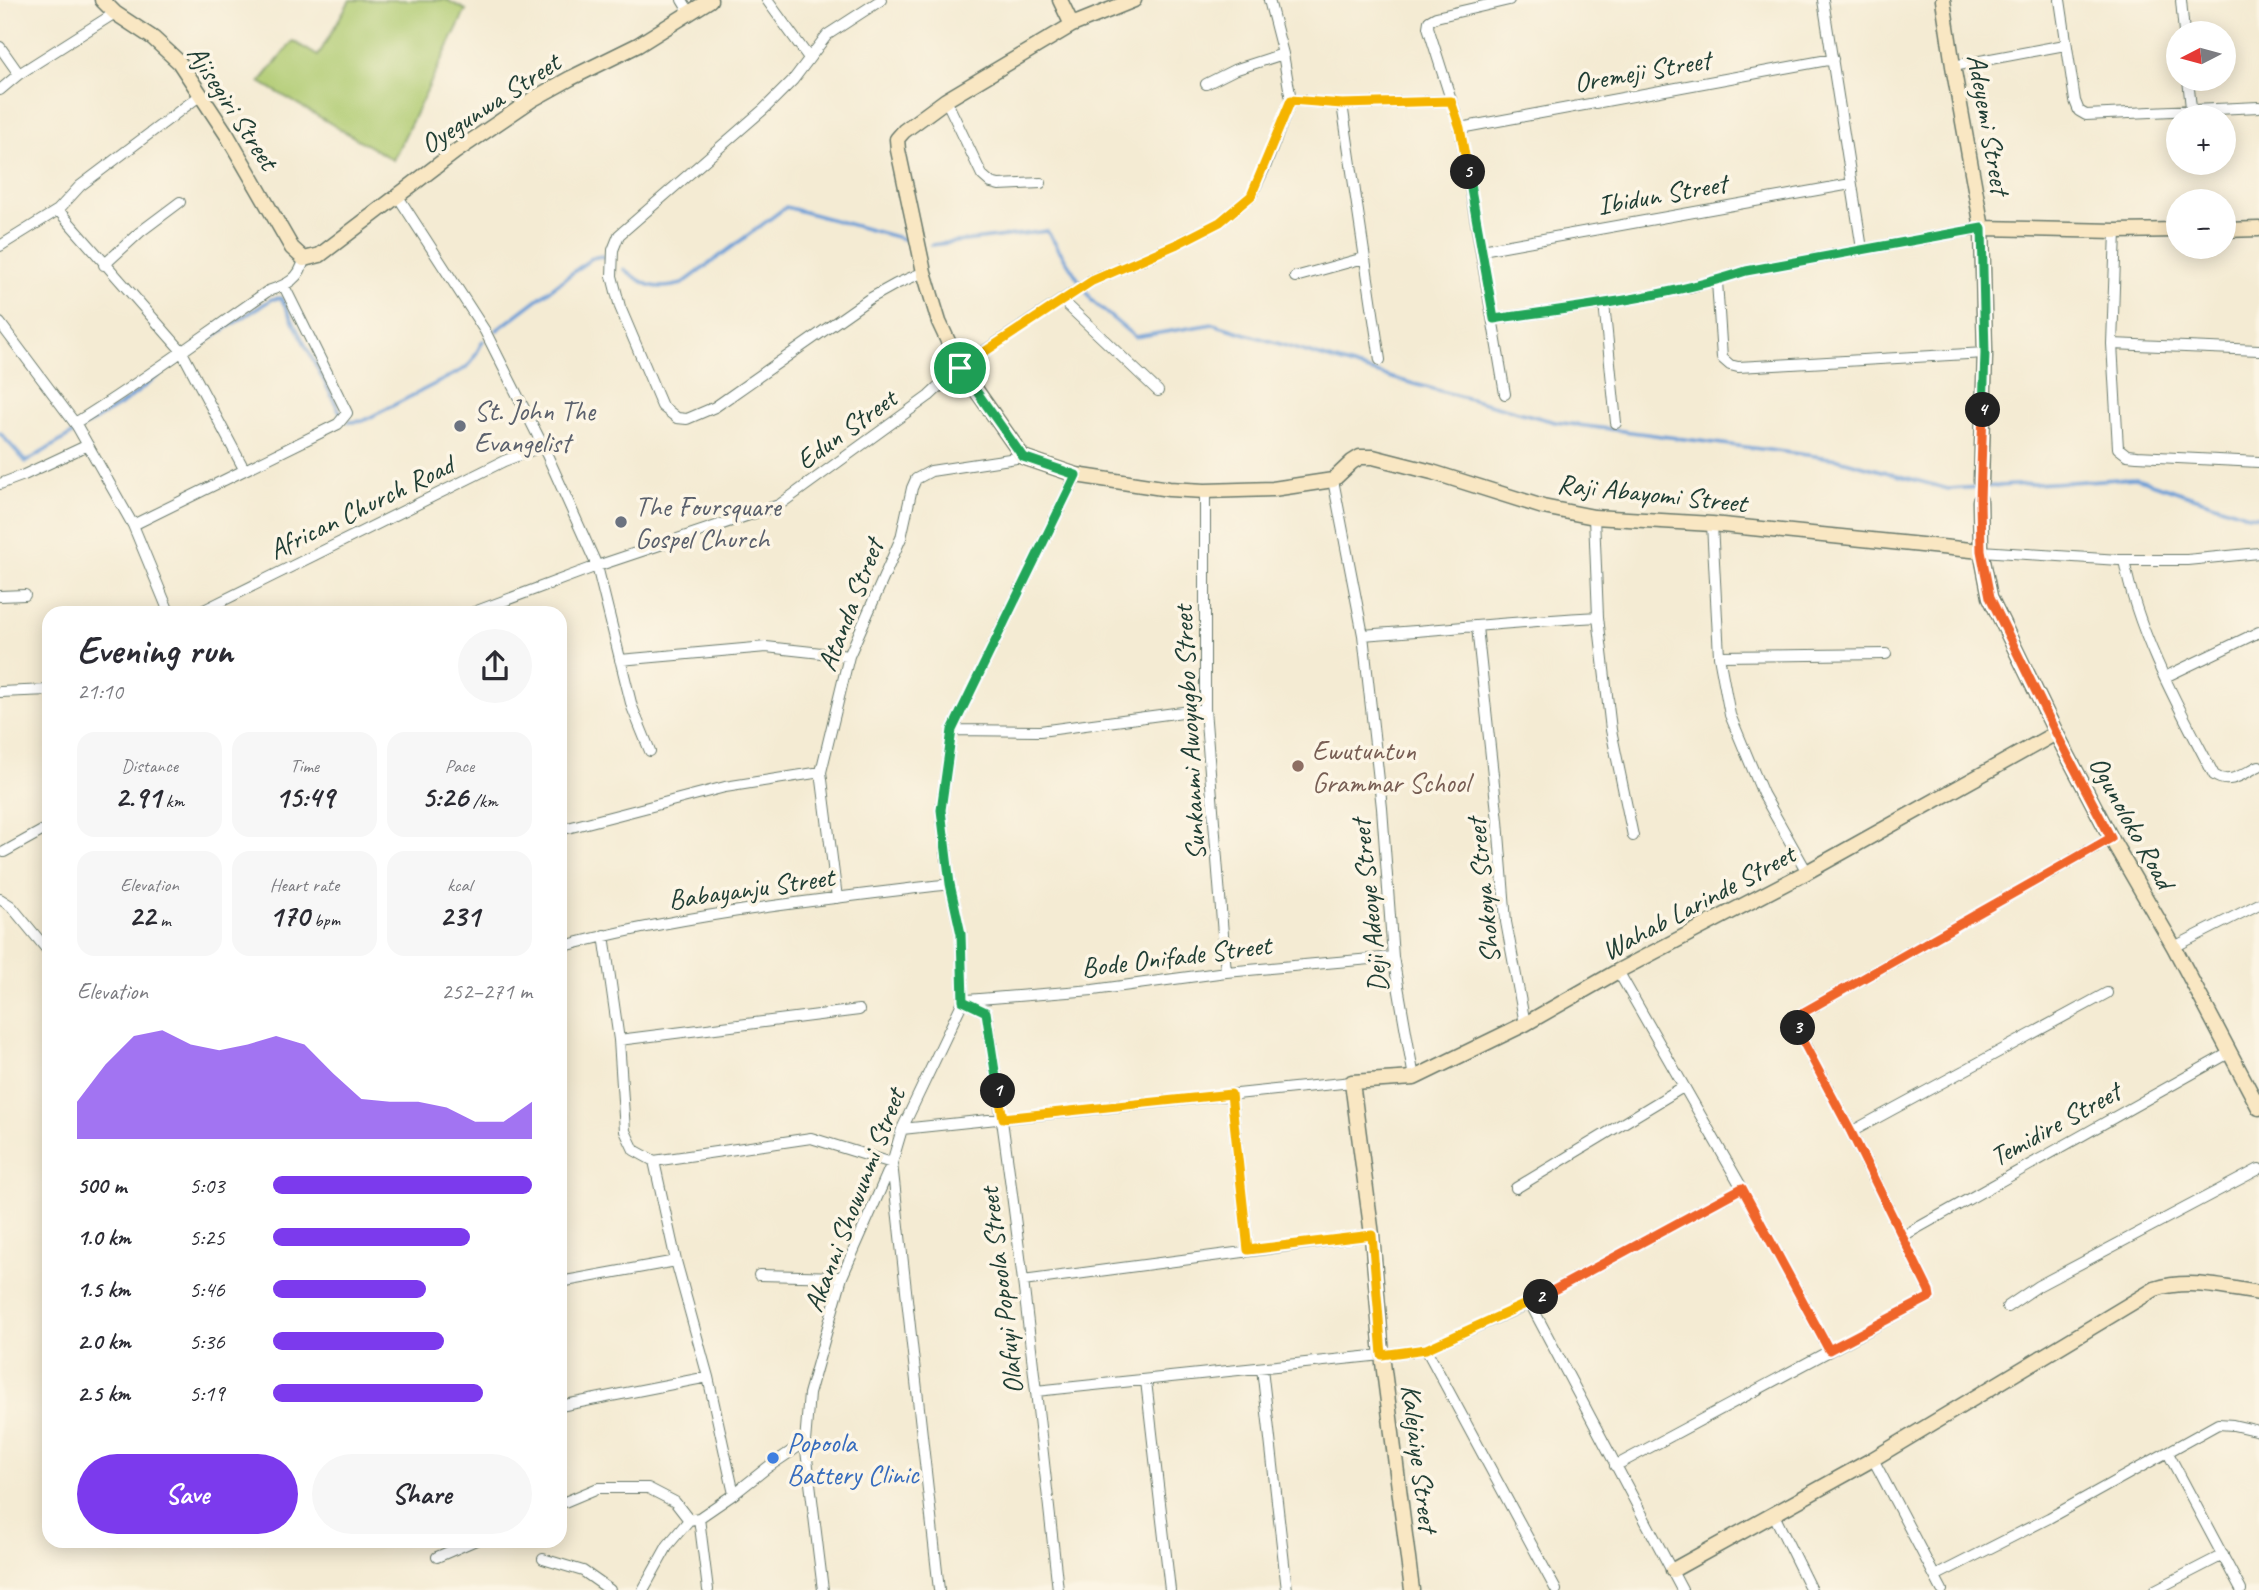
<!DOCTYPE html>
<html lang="en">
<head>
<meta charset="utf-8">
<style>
  body { margin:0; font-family:Caveat,sans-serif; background:#f7f7f7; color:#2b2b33; height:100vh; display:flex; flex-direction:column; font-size:26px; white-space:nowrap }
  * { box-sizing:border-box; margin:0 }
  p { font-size:23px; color:#7c7c81 }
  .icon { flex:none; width:38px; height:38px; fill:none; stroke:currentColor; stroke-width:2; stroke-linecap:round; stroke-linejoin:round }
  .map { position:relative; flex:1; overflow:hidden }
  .panel { position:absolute; left:42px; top:606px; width:525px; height:942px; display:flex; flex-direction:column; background:#fff; border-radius:21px; box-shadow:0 4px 18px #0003 }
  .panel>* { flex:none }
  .needle { width:46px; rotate:264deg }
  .tools { position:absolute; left:2166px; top:21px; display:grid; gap:14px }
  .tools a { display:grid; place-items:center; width:70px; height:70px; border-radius:50%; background:#fff; box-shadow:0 4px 18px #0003; font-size:35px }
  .pin { position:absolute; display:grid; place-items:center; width:60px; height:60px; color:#fff; margin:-30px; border:4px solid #fff; border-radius:50%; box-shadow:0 2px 7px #0007 }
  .km { position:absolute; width:35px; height:35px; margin:-18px; border-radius:50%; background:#222; color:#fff; font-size:19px; line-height:35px; text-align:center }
  .round { display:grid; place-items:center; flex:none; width:74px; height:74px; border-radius:37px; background:#f7f7f7 }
  .overview { display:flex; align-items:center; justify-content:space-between; height:119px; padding:0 35px }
  h1 { font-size:38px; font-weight:600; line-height:52px }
  .metrics { display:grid; grid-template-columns:repeat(3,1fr); gap:10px; height:119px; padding:7px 35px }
  .metrics div { display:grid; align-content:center; border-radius:18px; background:#f7f7f7; text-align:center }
  .metrics b { font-size:30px; font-weight:600 }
  .metrics small { font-size:19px; font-weight:400 }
  .metrics p { font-size:19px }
  .chart { height:196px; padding:14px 35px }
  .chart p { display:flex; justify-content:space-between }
  .chart svg { width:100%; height:126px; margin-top:7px; fill:#7c3aed; opacity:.7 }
  .action { display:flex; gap:14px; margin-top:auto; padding:14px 35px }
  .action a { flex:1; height:80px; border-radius:42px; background:#7c3aed; color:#fff; font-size:28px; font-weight:600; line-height:80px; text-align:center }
  .action a+a { background:#f7f7f7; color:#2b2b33 }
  ul { padding:0 35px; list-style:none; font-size:23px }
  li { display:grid; grid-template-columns:112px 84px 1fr; align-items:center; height:52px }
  li i { height:18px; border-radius:9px; background:#7c3aed }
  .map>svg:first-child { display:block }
  .green { fill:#aeca70; stroke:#668452; stroke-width:2 }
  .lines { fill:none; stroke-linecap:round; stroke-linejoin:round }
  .stream { stroke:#6b9dd6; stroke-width:3.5 }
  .street-casing { stroke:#6a7a6c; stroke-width:12 }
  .secondary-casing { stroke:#6a7a6c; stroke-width:17 }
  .street { stroke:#fff; stroke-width:10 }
  .secondary { stroke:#f9e7c3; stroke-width:14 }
  .split-1-casing { stroke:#fff; stroke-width:14 }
  .split-2-casing { stroke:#fff; stroke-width:14 }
  .split-3-casing { stroke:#fff; stroke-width:14 }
  .split-4-casing { stroke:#fff; stroke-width:14 }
  .split-5-casing { stroke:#fff; stroke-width:14 }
  .split-6-casing { stroke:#fff; stroke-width:14 }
  .split-1 { stroke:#22a559; stroke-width:9 }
  .split-2 { stroke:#f5b400; stroke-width:9 }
  .split-3 { stroke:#f0652b; stroke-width:9 }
  .split-4 { stroke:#f0652b; stroke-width:9 }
  .split-5 { stroke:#22a559; stroke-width:9 }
  .split-6 { stroke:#f5b400; stroke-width:9 }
  .worship-dot { fill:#6b7280; stroke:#fcf5e5; stroke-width:2.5 }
  .education-dot { fill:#8d6e63; stroke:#fcf5e5; stroke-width:2.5 }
  .shop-dot { fill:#3f7fe0; stroke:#fcf5e5; stroke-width:2.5 }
  .labels { text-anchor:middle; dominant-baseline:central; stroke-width:7; stroke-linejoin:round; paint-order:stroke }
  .street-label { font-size:28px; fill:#1f3d34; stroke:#fcf5e5 }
  .worship-label { font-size:28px; fill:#5b616d; stroke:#fcf5e5; text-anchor:start }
  .education-label { font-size:28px; fill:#785e54; stroke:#fcf5e5; text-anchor:start }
  .shop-label { font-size:28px; fill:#366cbe; stroke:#fcf5e5; text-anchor:start }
</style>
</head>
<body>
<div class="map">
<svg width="2259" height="1590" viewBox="0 0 2259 1590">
  <rect width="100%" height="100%" fill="#fcf5e5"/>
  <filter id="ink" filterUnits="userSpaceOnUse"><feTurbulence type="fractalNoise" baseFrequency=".0143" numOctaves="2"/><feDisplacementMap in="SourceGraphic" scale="14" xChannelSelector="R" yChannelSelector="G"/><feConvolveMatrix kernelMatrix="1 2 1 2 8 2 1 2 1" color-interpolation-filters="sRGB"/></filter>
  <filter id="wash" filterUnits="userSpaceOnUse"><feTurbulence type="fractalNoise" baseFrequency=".00686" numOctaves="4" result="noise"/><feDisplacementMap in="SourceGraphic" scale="28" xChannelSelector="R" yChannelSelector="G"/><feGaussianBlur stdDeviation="1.57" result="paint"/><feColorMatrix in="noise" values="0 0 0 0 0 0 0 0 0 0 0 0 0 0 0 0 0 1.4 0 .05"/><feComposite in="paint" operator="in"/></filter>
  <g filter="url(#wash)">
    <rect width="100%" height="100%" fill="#f4ebd3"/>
    <path class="green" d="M350,0H447L466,10L393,160L260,82L293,41L318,56Z"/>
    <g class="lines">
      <path class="stream" d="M931,245L1047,231L1093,302L1135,337L1213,324L1396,379L1555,422L1838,459L1948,489L2136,478L2248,515L2259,516
        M624,269C645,286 655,291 682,284L786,207L911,241
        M497,330L592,258L602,256L608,259
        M192,350L272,299L281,298L341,414
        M349,422L363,421L464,369L471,363L483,341
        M0,433L26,462L125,402L177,361"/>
    </g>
  </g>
  <g filter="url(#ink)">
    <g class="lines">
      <g class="street-casing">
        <path id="street" d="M682,0L690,13
          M767,0L809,58
          M881,0L827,35L793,80L764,109L619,235L613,250L612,276L620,307L662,406L677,418L687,419L715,407L869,299L896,284L924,272
          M1823,0L1862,249
          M2060,0L2075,101L2079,111L2086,115L2259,107
          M2181,0L2184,33
          M0,47L19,74
          M1953,66L2065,45
          M2188,79L2191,108
          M1206,84L1234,70L1283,54
          M0,90L19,74L115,13
          M946,100L982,175L991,183L999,185L1041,183
          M1291,100L1342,104L1451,101
          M1342,104L1380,360
          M1460,128L1833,59
          M397,195L485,331L543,446L597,566L632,707L650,751
          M58,210L181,350L244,469
          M2116,231L2112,344L2118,448L2127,455L2137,456L2259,462
          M0,246L58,210L80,186L202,94
          M1482,250L1851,184
          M104,265L140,232L180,202
          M1295,277L1364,258
          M1717,281L1722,358L1730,365L1738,367L1985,353
          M1062,300L1158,391
          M1604,303L1616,423
          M1494,319C1578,307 1665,298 1746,271L1982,228
          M0,323L77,426L133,525L169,612
          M2112,344L2259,350
          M1505,394L1460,128L1428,27L1429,21L1436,17L1509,0
          M75,423C142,382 204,335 268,291C287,285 300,279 304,259
          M1333,480L1363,635L1382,808L1393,957L1414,1078
          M0,484L24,475L88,445
          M1205,491V709L1226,972
          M1594,517L1598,617L1611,730L1633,836
          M1712,524L1719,656L1730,715L1763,794L1807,872
          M133,525L338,424L347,413L284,286
          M1981,551L2119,560H2187L2259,553
          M2124,560C2138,635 2179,708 2214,775C2229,786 2244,773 2259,766
          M0,596L25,595
          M200,612L504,461L543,446
          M474,612L597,566L779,505L929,396L960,367L1062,300L1092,281L1177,244L1220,222L1251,196L1265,167L1291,100L1283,54L1269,0
          M1477,627L1498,821L1506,922L1525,1024
          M1363,635C1441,630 1519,621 1598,617
          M1719,656L1886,654
          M620,660L766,647L849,656
          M2165,677L2259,632
          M0,692L49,690
          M952,730L1040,731L1205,709
          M560,830L725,787L821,772
          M4,852L49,827
          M837,898L821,772L849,656L901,538L912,488L916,479L931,471L1023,457
          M0,899L11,906L49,952
          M604,935L619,1040L625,1131L634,1150L654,1161L676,1261L708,1377L734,1494
          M560,947C687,913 819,900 950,884
          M2174,947L2259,904
          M1618,971L1742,1188L1829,1350
          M967,1000L1093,990L1226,972L1393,957
          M963,1001L986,1012C1016,1204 1037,1397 1058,1590
          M619,1040L859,1010
          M1231,1094L1248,1250
          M902,1129L1352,1082
          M1851,1132L2107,993
          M654,1161L811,1138L892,1163L939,1590
          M1516,1188L1683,1087
          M1903,1236L2229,1053
          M759,1275L842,1277
          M1023,1281L1372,1235
          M560,1282L676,1261
          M1530,1303L1682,1590
          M2007,1307L2038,1286L2259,1169
          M1426,1349L1556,1590
          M1262,1368L1287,1590
          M1146,1381L1170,1590
          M1036,1391L1382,1355L1426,1349L1530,1303L1742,1188
          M560,1406L708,1377
          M2168,1453L2241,1590
          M1873,1459L1942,1590
          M1615,1466L1930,1297L1929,1291L1851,1132L1798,1032V1020L1804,1012L2111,838
          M560,1504L598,1488H648L675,1502L689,1520
          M1773,1513L1811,1590
          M699,1518L708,1590
          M437,1557L476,1540
          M543,1559L583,1571L610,1590
          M1935,1576L2049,1518L2218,1424L2233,1425L2259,1431
          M643,1590L668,1545L689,1520L699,1518L734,1494L768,1467L805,1442
          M823,1590L805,1442L809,1394L842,1277L892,1163L902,1129L963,1001L961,935L950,884L941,810L952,730L1076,475
          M2155,1590L2223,1555"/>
      </g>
      <g class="secondary-casing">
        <path id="secondary" d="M102,0L115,13L153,38L179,62L227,135L292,248L304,259L320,255L455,152L533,99L571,78L638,45L710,0
          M1060,0L1072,25
          M1134,0L1072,25L946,100L904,131L897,139L898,150L924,272L939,322L960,367L1023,457L1076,475L1169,489L1205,491L1273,489L1333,480L1352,462L1360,457H1373L1432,472L1543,507L1594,517L1712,524L1981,551
          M1943,0L1953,66L1982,228L1985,353L1981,480
          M1982,228L2116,231L2179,230
          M2224,230L2259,229
          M1980,501L1981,551L1990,597L2056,733L2111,838L2174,947L2259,1108
          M1673,1570L1873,1459L2155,1289C2188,1278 2225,1288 2259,1293
          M1412,1590L1382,1355L1372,1235L1352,1082L1414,1078L1525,1024L1618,971L1807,872L2056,733"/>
      </g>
      <use href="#street" class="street"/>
      <use href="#secondary" class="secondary"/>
    </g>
  </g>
  <g class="lines" filter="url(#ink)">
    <g class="split-1-casing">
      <path id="split-1" d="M960,368L1023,457L1076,475L952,730L941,810L950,884L961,934L963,1001L986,1012L998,1091"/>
    </g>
    <g class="split-2-casing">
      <path id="split-2" d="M998,1091L1003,1118L1231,1094L1248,1250L1372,1235L1382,1355L1426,1349L1541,1297"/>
    </g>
    <g class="split-3-casing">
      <path id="split-3" d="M1541,1297L1742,1188L1829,1350L1930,1297L1929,1291L1851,1132L1798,1032V1028"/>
    </g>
    <g class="split-4-casing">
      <path id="split-4" d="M1798,1028V1020L1804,1012L2111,838L2056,733L1990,597L1981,551L1980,500L1983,410"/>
    </g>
    <g class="split-5-casing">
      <path id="split-5" d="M1468,172L1494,319C1578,307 1665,298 1746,271L1982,228L1985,353L1983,410"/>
    </g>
    <g class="split-6-casing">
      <path id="split-6" d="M960,368L1092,281L1177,244L1220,222L1251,196L1291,100L1342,104L1451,101L1460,128L1468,172"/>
    </g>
    <use href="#split-1" class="split-1"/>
    <use href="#split-2" class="split-2"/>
    <use href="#split-3" class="split-3"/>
    <use href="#split-4" class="split-4"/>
    <use href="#split-5" class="split-5"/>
    <use href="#split-6" class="split-6"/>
  </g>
  <g class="worship-dot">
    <circle cx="460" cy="426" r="7"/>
    <circle cx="621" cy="522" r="7"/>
  </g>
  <circle class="education-dot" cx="1298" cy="766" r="7"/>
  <circle class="shop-dot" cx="773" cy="1458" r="7"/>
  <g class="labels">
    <g class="street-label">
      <text transform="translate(1642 71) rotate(-10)">Oremeji Street</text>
      <text transform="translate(490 103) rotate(-33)">Oyegunwa Street</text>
      <text transform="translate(233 107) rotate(57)">Ajisegiri Street</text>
      <text transform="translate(1989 124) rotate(80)">Adeyemi Street</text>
      <text transform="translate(1662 194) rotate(-10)">Ibidun Street</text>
      <text transform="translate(846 429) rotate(-36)">Edun Street</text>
      <text transform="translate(1652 493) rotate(6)">Raji Abayomi Street</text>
      <text transform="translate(361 507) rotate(-26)">African Church Road</text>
      <text transform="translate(850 605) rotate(-69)">Atanda Street</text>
      <text transform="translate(1189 733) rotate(-93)">Sunkanmi Awoyugbo Street</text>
      <text transform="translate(2132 822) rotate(61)">Ogunoloko Road</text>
      <text transform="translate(751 888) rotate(-8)">Babayanju Street</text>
      <text transform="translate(1483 891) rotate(-96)">Shokoya Street</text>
      <text transform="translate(1698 902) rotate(-28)">Wahab Larinde Street</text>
      <text transform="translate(1369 906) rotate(-96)">Deji Adeoye Street</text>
      <text transform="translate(1176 956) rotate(-7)">Bode Onifade Street</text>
      <text transform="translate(2055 1124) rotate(-29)">Temidire Street</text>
      <text transform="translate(854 1200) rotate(-69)">Akanni Showunmi Street</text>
      <text transform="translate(1001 1291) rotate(-97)">Olafuyi Popoola Street</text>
      <text transform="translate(1420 1458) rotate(83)">Kalejaiye Street</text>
    </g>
    <g class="worship-label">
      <text x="474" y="410">St. John The<tspan x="474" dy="32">Evangelist</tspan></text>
      <text x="635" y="506">The Foursquare<tspan x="635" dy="32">Gospel Church</tspan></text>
    </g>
    <g class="education-label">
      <text x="1312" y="750">Ewutuntun<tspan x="1312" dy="32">Grammar School</tspan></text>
    </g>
    <g class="shop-label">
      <text x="787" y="1442">Popoola<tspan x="787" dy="32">Battery Clinic</tspan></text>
    </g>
  </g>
</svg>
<div class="tools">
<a><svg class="needle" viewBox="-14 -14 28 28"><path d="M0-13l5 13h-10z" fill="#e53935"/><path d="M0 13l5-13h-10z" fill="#7c7c81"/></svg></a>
<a>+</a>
<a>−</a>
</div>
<div class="pin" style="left:960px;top:368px;background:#1e9e55"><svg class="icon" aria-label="arrive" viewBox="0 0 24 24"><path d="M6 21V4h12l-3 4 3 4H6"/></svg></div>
<b class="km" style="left:998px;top:1091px">1</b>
<b class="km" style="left:1541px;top:1297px">2</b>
<b class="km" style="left:1798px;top:1028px">3</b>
<b class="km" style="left:1983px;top:410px">4</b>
<b class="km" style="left:1468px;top:172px">5</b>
<section class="panel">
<div class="overview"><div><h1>Evening run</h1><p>21:10</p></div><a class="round"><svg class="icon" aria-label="share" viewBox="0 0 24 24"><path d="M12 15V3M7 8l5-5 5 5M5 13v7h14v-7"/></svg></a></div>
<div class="metrics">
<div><p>Distance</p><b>2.91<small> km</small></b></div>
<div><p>Time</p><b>15:49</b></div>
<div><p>Pace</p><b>5:26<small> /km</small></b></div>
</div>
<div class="metrics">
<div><p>Elevation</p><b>22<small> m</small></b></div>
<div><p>Heart rate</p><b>170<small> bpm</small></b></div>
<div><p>kcal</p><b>231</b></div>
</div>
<div class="chart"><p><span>Elevation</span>252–271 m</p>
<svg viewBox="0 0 160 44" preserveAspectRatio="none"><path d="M0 44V31L10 18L20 8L30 6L40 11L50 13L60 11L70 8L80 11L90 21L100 30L110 31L120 31L130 33L140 38L150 38L160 31V44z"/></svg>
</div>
<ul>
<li><b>500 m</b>5:03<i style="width:100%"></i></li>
<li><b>1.0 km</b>5:25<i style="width:76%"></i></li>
<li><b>1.5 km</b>5:46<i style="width:59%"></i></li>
<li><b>2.0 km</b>5:36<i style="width:66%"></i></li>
<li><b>2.5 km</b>5:19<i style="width:81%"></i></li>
</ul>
<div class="action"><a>Save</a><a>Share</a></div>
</section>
</div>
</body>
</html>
